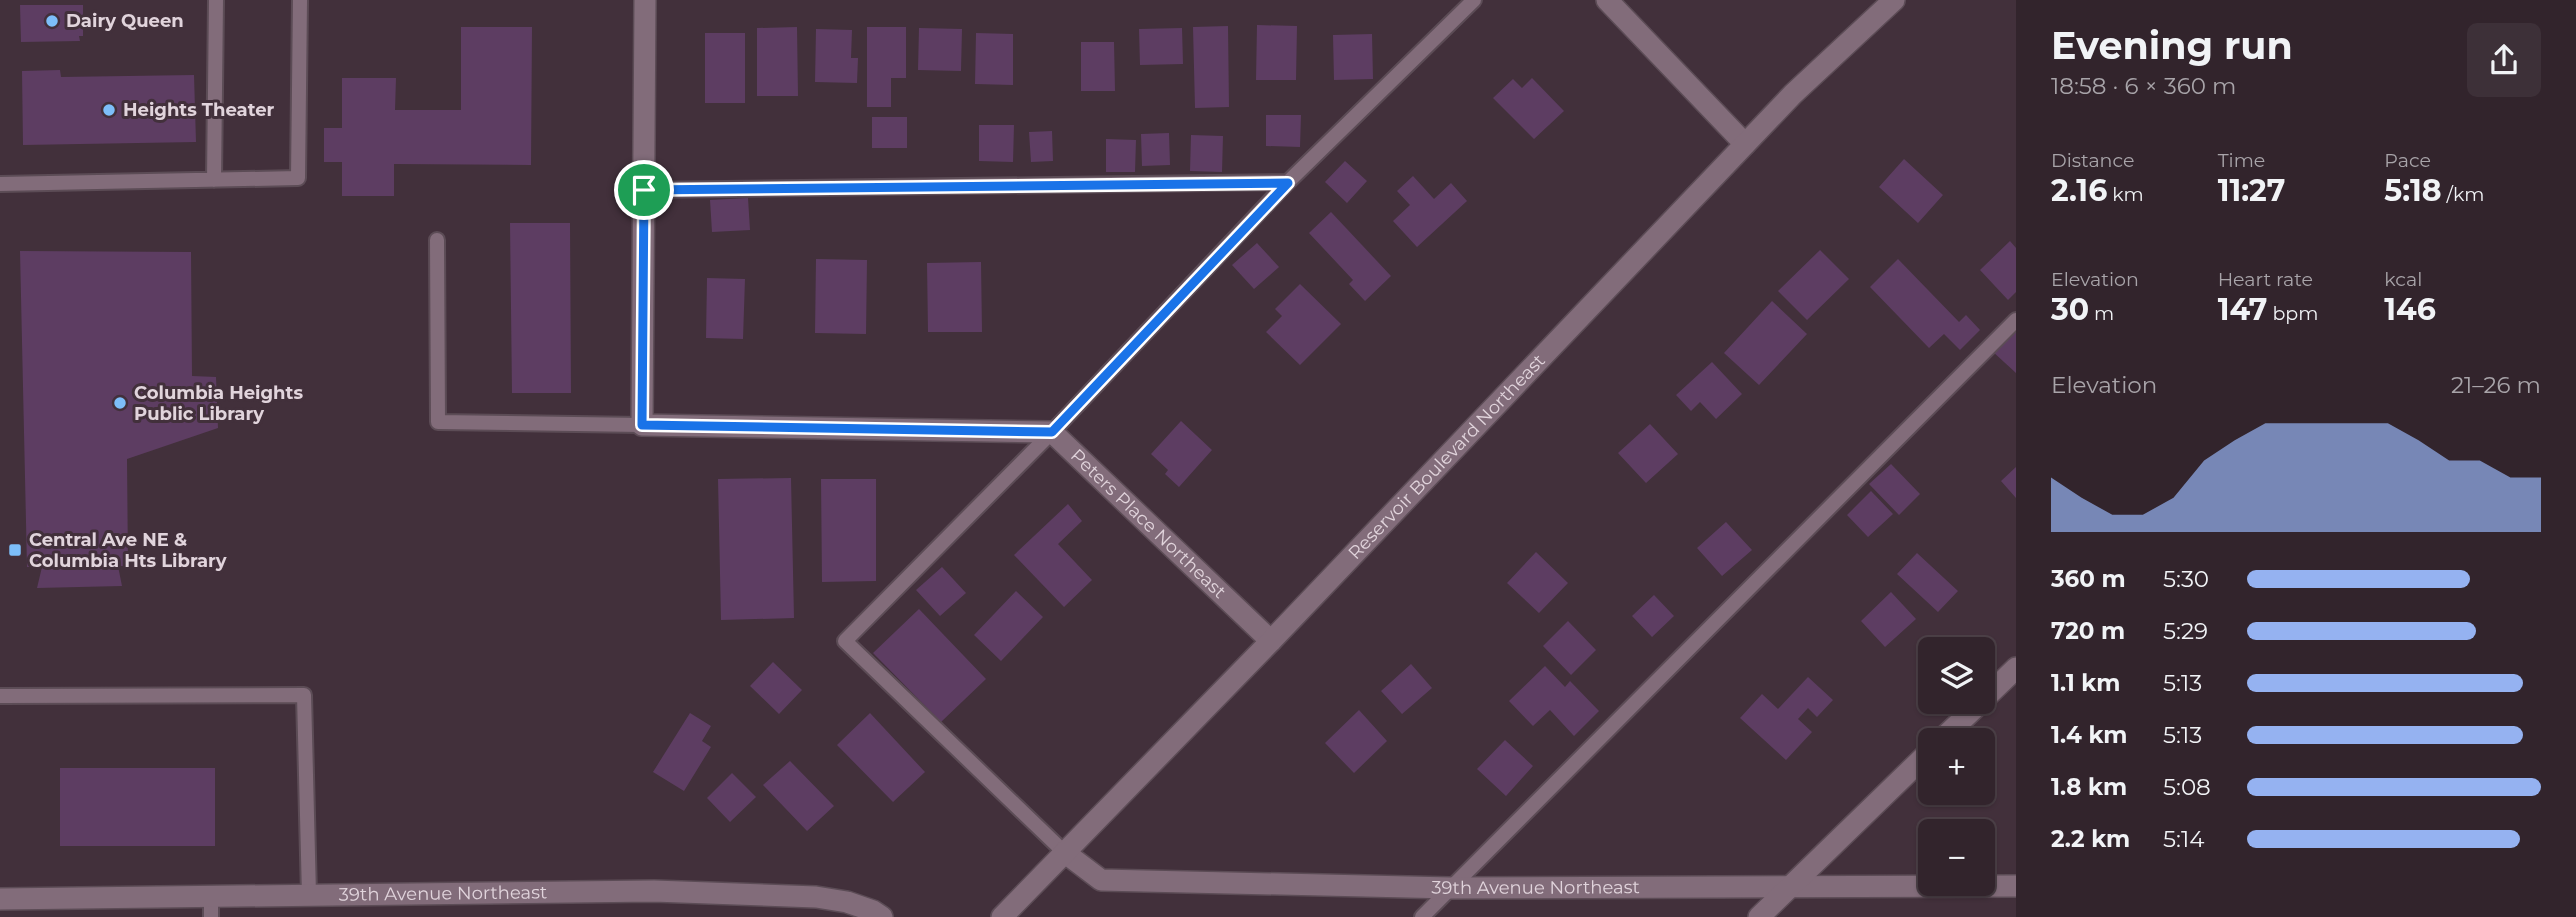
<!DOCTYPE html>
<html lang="en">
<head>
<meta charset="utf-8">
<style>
  body { margin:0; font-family:Montserrat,sans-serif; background:#3d3038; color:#f1f3f6; height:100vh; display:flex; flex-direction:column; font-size:26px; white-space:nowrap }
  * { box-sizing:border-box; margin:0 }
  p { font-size:23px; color:#a8a4a9 }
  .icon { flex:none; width:38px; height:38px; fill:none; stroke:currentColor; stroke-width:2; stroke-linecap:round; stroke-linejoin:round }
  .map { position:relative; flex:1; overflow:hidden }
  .details { display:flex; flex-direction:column; background:#32242c; width:560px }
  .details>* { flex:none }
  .buttons { position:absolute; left:1918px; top:637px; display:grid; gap:14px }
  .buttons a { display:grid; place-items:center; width:77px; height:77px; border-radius:10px; background:#32242c; box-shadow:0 2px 5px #0004,0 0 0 2px #4d4148; font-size:35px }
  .pin { position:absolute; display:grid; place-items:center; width:60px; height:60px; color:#fff; margin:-30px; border:4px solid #fff; border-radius:50%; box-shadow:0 2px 7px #0007 }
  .round { display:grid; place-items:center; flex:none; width:74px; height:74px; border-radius:10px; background:#3d3038 }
  .head { display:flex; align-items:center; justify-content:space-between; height:119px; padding:0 35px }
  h1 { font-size:38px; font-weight:700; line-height:52px }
  .metrics { display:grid; grid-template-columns:repeat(3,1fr); gap:10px; height:119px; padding:7px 35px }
  .metrics div { display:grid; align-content:center }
  .metrics b { font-size:30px; font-weight:700 }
  .metrics small { font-size:19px; font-weight:400 }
  .metrics p { font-size:19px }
  .chart { height:196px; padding:14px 35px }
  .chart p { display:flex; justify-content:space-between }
  .chart svg { width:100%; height:126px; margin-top:7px; fill:#95b2f1; opacity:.7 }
  ul { padding:0 35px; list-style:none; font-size:23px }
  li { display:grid; grid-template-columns:112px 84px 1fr; align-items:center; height:52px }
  li i { height:18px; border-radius:9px; background:#95b2f1 }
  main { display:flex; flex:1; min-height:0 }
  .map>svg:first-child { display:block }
  .building { fill:#5d3d62 }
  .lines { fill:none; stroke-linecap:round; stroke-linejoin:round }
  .service-casing { stroke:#5c4c56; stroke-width:18 }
  .minor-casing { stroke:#5c4c56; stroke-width:24 }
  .tertiary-casing { stroke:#5c4c56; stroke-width:24 }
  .service { stroke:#826c7a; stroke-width:14 }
  .minor { stroke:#826c7a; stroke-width:21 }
  .tertiary { stroke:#826c7a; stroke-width:21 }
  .route-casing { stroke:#fff; stroke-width:14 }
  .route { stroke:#1a73e8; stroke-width:9 }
  .poi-dot { fill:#7dbef9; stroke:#42303b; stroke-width:2.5 }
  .labels { text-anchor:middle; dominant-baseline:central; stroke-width:6; stroke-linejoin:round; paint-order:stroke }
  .poi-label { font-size:18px; font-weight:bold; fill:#e1d4dc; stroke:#42303b; text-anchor:start }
  .street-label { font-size:18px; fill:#e1d4dc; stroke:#42303b }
</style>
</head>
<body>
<main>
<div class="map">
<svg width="2016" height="917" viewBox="0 0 2016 917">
  <rect width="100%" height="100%" fill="#42303b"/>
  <path class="building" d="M20,5H83V36H79L80,41L21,42Z
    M1257,25L1297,26L1296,80H1256Z
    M1228,26L1229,107L1195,108L1193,27Z
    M461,27H532L531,165L394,164V196H342V162H324V128H342V78H396L395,110H461Z
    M797,27L798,96H757V28Z
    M867,27H906V78H891V107H867Z
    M919,28L962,29L961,71L918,70Z
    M1182,28L1183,64L1140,65L1139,29Z
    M816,29L852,30L851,58H858L857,83L815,82Z
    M705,33H745V103H705Z
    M976,33L1013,34V85L975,84Z
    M1372,34L1373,79L1334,80L1333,35Z
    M1081,42H1114L1115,91H1081Z
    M60,70L61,77L194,75L196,142L23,145L22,71Z
    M1532,78L1564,111L1534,139L1493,98L1513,79L1522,88Z
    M1266,115H1301L1300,147L1266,146Z
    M872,117H907V148H872Z
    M979,125H1014L1013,162L979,161Z
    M1052,131L1053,161L1031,162L1029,132Z
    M1169,133L1170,165L1142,166L1141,134Z
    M1191,135L1223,136L1222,172L1190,171Z
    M1106,139L1136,140L1135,172H1106Z
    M1904,159L1943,195L1918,223L1879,187Z
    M1345,161L1367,181L1347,203L1325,182Z
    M1413,176L1434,199L1451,183L1467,201L1417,247L1393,221L1410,205L1397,191Z
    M748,198L750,230L712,232L710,200Z
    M1331,212L1391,276L1365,301L1349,284L1353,280L1309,233Z
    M510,223H570L571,393H512Z
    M2010,241L2016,248V292L2008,300L1980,270Z
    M1257,243L1279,267L1254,289L1232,265Z
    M1820,250L1849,279L1807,320L1778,291Z
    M20,251L191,252L192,376L216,377L218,428L127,459L128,566H118L122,586L37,588L42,567H27Z
    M816,259L867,260L866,334L815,333Z
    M1898,259L1959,322L1966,315L1980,330L1960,350L1944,334L1929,348L1870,287Z
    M981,262L982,332H928L927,263Z
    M707,278L745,279L743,339L706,338Z
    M1300,284L1341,324L1300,365L1266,332L1282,316L1275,309Z
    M1772,301L1807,334L1759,385L1724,353Z
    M2016,326V373L1992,351Z
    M1712,362L1742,394L1716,419L1700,402L1691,411L1676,395Z
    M1181,421L1212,450L1179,487L1165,474L1168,470L1151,454Z
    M1650,424L1678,454L1646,483L1618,453Z
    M1891,464L1920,494L1899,515L1869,484Z
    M2016,467V498L2001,481Z
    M791,478L794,618L721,620L718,479Z
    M821,479H876V581L822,582Z
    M1871,491L1893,514L1868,537L1847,515Z
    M1068,504L1082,521L1058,544L1092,580L1064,607L1014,555Z
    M1726,522L1752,550L1722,576L1697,548Z
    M1536,552L1568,583L1539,613L1507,583Z
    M1917,553L1958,591L1938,612L1897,574Z
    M942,567L966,593L940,616L916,590Z
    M1016,591L1043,617L1001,661L974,635Z
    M1891,592L1916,619L1885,647L1861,621Z
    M1654,595L1674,616L1652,637L1632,616Z
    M919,609L986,679L941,722L873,653Z
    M1568,621L1596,650L1571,675L1543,646Z
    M773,662L802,690L779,714L750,686Z
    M1411,664L1432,688L1402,714L1381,691Z
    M1545,666L1565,687L1570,681L1599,711L1574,736L1550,710L1533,726L1509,701Z
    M1808,677L1833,700L1817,717L1808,708L1798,719L1812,732L1786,760L1740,718L1762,694L1778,709Z
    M1359,710L1387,741L1354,773L1325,743Z
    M690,713L711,726L702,741L711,747L684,791L653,772Z
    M870,713L925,772L893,802L837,745Z
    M1505,740L1533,766L1506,796L1477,769Z
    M790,761L834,806L807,831L763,785Z
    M60,768H215V846H60Z
    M732,773L756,797L730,822L707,798Z"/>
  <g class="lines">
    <g class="service-casing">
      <path id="service" d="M214,180L216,0
        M0,184L298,178L300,0
        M644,190L1288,182
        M437,240L438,422L642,425
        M0,696L304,695L309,895
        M1064,852L845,641L1052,432L1288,182L1474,0
        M211,896V917
        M1422,917L2016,320"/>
    </g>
    <g class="minor-casing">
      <g id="minor">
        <path id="s1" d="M645,0L642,425L1052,432L1271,641"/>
        <path d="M1607,0L1745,144"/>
        <path d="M1983,700L2016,668"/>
        <path d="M1941,740L1981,702"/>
        <path id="s2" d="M1064,852L1101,880L1451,888L2016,886"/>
        <path id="s3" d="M0,899L654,891L816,897L847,902L873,911L882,917"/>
        <path d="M1759,917L1930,751"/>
      </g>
    </g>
    <g class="tertiary-casing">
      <g id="tertiary">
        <path id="s4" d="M1002,917L1271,641L1793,94L1894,0"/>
      </g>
    </g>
    <use href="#service" class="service"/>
    <use href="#minor" class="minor"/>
    <use href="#tertiary" class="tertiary"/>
  </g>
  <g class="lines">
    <g class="route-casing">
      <path id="route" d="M1288,183L1052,432L642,425L644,190Z"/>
    </g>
    <use href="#route" class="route"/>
  </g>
  <g class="poi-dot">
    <circle cx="52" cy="21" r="7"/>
    <circle cx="109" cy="110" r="7"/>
    <circle cx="120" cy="403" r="7"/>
    <rect x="8" y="543" width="14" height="14" rx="3.5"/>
  </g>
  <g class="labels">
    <g class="poi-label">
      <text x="66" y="21">Dairy Queen</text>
      <text x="123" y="110">Heights Theater</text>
      <text x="134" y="393">Columbia Heights<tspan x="134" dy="21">Public Library</tspan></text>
      <text x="29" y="540">Central Ave NE &amp;<tspan x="29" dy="21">Columbia Hts Library</tspan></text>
    </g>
    <g class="street-label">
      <text stroke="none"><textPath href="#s4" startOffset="640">Reservoir Boulevard Northeast</textPath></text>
      <text stroke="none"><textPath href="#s1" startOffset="968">Peters Place Northeast</textPath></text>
      <text stroke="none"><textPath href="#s2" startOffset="481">39th Avenue Northeast</textPath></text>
      <text stroke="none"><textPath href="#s3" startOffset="443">39th Avenue Northeast</textPath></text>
    </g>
  </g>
</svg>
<div class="buttons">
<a><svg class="icon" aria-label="layers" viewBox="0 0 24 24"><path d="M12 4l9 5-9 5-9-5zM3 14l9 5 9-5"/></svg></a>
<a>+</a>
<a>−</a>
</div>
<div class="pin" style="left:644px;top:190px;background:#1e9e55"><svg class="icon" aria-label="arrive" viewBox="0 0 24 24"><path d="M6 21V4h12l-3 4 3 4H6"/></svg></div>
</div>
<section class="details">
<div class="head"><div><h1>Evening run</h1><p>18:58 · 6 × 360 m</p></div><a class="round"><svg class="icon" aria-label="share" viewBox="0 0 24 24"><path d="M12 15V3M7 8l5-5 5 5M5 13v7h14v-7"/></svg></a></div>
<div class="metrics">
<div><p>Distance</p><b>2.16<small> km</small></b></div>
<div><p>Time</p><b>11:27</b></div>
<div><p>Pace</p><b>5:18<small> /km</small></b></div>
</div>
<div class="metrics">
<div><p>Elevation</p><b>30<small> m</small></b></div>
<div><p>Heart rate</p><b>147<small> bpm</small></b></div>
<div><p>kcal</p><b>146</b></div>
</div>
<div class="chart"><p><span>Elevation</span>21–26 m</p>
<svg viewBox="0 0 160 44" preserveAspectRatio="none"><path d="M0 44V25L10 32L20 38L30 38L40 32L50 19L60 12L70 6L80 6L90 6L100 6L110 6L120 12L130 19L140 19L150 25L160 25V44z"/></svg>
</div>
<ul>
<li><b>360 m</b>5:30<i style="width:76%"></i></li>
<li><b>720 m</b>5:29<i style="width:78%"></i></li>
<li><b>1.1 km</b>5:13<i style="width:94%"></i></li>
<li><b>1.4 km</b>5:13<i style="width:94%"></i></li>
<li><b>1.8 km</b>5:08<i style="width:100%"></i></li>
<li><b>2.2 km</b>5:14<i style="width:93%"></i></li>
</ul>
</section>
</main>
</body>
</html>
